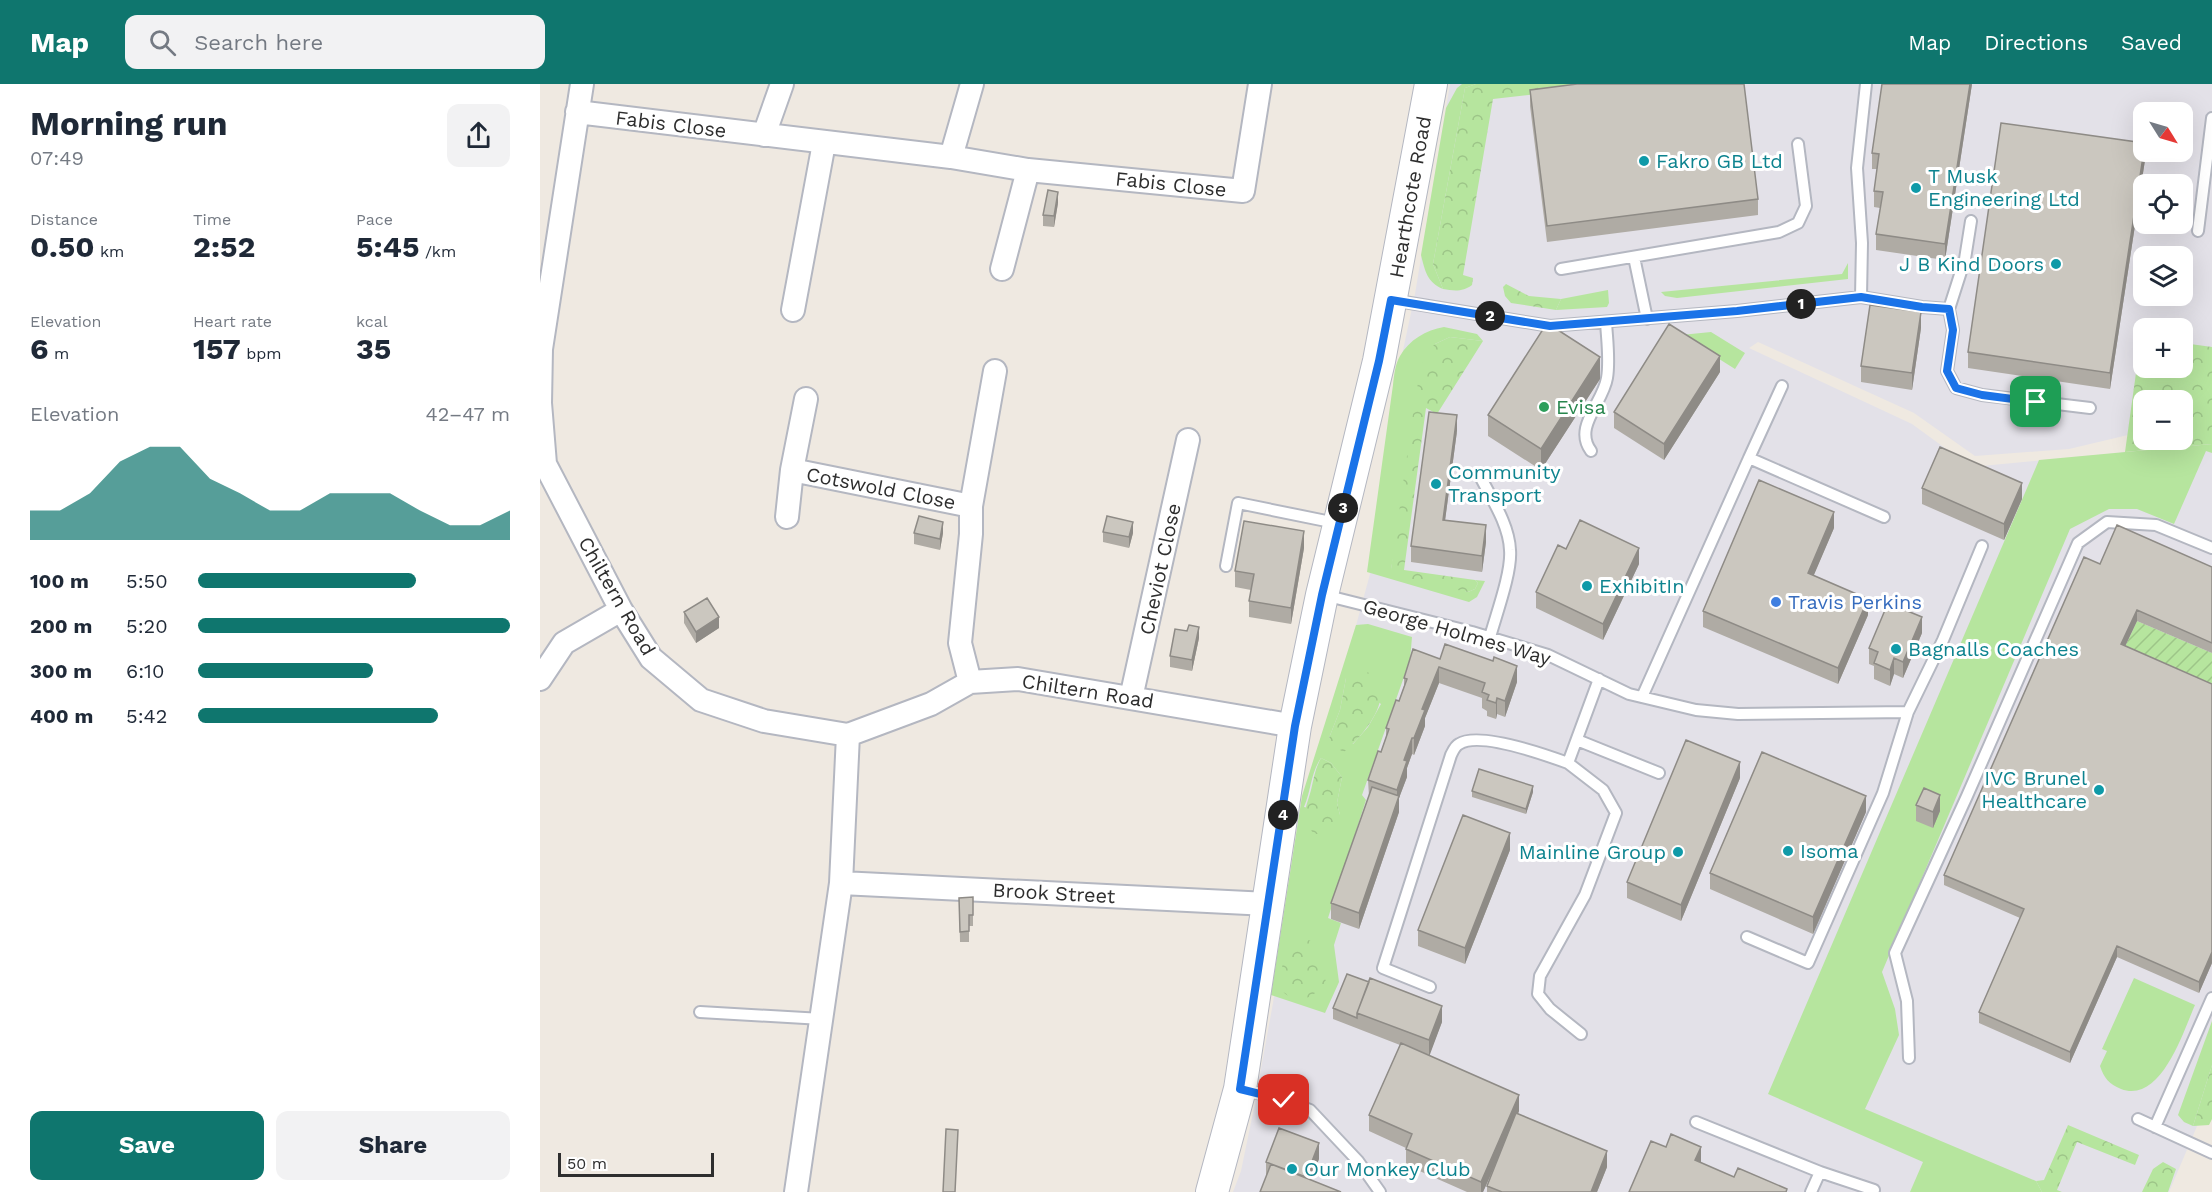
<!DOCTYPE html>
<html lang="en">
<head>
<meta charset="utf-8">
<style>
  body { margin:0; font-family:"Work Sans",sans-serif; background:#f2f2f3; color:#1f2937; height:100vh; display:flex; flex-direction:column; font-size:22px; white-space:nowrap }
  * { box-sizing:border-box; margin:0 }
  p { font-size:20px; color:#747a83 }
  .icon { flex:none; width:33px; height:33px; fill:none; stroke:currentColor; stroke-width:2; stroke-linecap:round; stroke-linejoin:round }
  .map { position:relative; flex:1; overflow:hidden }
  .drawer { display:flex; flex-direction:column; background:#fff; width:540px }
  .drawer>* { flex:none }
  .needle { width:39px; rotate:127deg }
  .controls { position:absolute; left:1593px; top:18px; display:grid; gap:12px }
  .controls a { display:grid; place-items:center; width:60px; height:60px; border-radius:12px; background:#fff; box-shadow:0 6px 24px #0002; font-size:30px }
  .scale { position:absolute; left:18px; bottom:15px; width:156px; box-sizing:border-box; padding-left:6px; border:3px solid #2e2e2e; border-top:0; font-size:16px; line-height:21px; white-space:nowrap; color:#2e2e2e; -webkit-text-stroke:4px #fff; paint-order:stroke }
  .pin { position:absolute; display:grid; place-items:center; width:51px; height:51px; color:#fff; margin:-26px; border-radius:12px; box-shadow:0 3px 9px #0006 }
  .km { position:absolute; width:30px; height:30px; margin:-15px; border-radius:50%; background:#222; color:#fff; font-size:16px; line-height:30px; text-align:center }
  .round { display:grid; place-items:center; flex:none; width:63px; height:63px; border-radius:12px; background:#f2f2f3 }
  .overview { display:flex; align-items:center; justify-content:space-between; height:102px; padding:0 30px }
  h1 { font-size:33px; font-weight:700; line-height:45px }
  .metrics { display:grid; grid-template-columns:repeat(3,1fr); gap:9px; height:102px; padding:6px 30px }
  .metrics div { display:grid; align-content:center }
  .metrics b { font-size:30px; font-weight:700 }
  .metrics small { font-size:16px; font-weight:400 }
  .metrics p { font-size:16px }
  .chart { height:168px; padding:12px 30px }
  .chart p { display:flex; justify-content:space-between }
  .chart svg { width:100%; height:108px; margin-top:6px; fill:#0f766e; opacity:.7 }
  .button { display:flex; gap:12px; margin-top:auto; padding:12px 30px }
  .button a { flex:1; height:69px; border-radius:12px; background:#0f766e; color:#fff; font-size:24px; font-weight:700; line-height:69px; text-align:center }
  .button a+a { background:#f2f2f3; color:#1f2937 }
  ul { padding:0 30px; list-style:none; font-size:20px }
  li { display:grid; grid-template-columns:96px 72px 1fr; align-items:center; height:45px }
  li i { height:15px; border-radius:8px; background:#0f766e }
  header { display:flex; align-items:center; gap:36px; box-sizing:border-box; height:84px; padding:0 30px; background:#0f766e; color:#fff }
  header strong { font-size:28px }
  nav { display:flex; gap:33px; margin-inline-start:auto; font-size:21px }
  .search { width:420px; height:54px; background:#f2f2f3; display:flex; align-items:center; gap:15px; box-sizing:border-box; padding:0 21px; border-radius:12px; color:#747a83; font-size:22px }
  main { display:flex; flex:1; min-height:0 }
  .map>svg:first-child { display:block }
  .industrial { fill:#e3e1e8; fill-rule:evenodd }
  .grass { fill:#b6e59e; fill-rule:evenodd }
  .forest { fill:url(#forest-crowns); fill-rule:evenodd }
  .garden { fill:url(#garden-furrows) }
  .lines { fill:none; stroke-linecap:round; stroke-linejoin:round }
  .lane-casing { stroke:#b4b7c1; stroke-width:14 }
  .street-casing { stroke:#b4b7c1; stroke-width:26 }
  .secondary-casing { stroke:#b4b7c1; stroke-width:34 }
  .lane { stroke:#fff; stroke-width:10 }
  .street { stroke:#fff; stroke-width:22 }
  .secondary { stroke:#fff; stroke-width:32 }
  .wall { fill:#afaba4 }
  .shaded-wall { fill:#8e8b86 }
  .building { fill:#cbc7bf; stroke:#8e8b86; stroke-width:1.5 }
  .route-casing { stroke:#fff; stroke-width:12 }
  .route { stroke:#1a73e8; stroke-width:8 }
  .culture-dot { fill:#0f9aa8; stroke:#fff; stroke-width:2 }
  .leisure-dot { fill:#2e9e5b; stroke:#fff; stroke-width:2 }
  .shop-dot { fill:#3f7fe0; stroke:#fff; stroke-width:2 }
  .labels { text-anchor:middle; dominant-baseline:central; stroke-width:6; stroke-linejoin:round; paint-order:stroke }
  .street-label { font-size:20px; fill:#2e2e2e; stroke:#fff }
  .culture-label { font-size:20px; fill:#0d838f; stroke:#fff; text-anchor:start }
  .leisure-label { font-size:20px; fill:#27864d; stroke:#fff; text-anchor:start }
  .shop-label { font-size:20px; fill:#366cbe; stroke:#fff; text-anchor:start }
</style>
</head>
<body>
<header>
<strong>Map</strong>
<div class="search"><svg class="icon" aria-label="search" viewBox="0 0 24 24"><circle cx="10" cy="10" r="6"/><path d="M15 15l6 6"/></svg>Search here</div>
<nav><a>Map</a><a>Directions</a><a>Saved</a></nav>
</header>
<main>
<section class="drawer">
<div class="overview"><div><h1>Morning run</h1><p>07:49</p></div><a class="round"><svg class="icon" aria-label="share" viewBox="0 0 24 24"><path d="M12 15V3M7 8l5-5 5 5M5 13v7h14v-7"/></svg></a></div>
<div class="metrics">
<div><p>Distance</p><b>0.50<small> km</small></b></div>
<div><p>Time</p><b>2:52</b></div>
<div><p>Pace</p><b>5:45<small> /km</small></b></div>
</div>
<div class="metrics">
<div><p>Elevation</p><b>6<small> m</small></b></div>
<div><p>Heart rate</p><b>157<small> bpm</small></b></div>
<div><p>kcal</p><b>35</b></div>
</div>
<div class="chart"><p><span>Elevation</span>42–47 m</p>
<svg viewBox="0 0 160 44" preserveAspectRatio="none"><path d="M0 44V32L10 32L20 25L30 12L40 6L50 6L60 19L70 25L80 32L90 32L100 25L110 25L120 25L130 32L140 38L150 38L160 32V44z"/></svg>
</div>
<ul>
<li><b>100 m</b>5:50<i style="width:70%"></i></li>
<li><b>200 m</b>5:20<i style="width:100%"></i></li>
<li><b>300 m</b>6:10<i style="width:56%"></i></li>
<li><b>400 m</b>5:42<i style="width:77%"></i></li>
</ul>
<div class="button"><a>Save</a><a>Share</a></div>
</section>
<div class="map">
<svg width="1672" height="1108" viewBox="0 0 1672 1108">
  <defs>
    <pattern id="forest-crowns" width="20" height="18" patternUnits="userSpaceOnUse" patternTransform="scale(1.5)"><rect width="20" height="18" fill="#b6e59e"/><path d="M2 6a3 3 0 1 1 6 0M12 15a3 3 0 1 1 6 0" fill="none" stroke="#9dc588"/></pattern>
    <pattern id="garden-furrows" width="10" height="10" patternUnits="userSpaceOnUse" patternTransform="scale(1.5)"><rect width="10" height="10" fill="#b6e59e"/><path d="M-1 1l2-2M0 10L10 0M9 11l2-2" fill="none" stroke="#9dc588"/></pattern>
  </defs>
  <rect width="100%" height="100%" fill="#efe9e1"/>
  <path class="industrial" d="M910,0H1672V343L1642,316H1604L1588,351L1529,365L1435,372L1374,329L1218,258L1209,264L1372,340L1431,383L1672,360V1007L1629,1108H693L701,1087L713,1029L733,919L762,723L814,549L830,490L855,304L875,210ZM1604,28H1642V68H1604ZM1604,100H1642V140H1604ZM1604,172H1642V212H1604ZM1604,244H1642V284H1604Z"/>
  <path class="grass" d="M922,0H936L925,4L893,180L903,205C887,198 885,187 881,171L906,24L917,4Z
    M1308,179V195L1137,214L1125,212L1121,208L1302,190Z
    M1068,206L1069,219L1067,223L1016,226L1021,215Z
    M904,243L937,250L943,257L910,253L895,260L851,485L928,508L935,505L938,499L935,496L945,497L937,513L929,518L827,488L853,301C854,292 855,280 860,272C869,256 886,246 904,243Z
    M1171,248L1205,269L1195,285L1141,251Z
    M1672,360V369L1666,367L1634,440L1597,425H1569L1530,445L1342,888L1355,925L1359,951L1325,1025L1496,1097L1502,1108H1370L1383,1078L1228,1010L1499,376Z
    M828,540L872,553L870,576L822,711L826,716L788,834L801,839L794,861L799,898L785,929L731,911L762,712L816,541ZM806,594L841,620L828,643L813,660L789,654L800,626ZM781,674L791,679L802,693L797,719L800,731L764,723C771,707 771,688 781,674Z
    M1594,894L1655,921C1643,948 1621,1020 1581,1005C1569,1000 1564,994 1560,982L1567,967L1562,965Z
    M1672,937V981L1653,1042L1644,1038L1638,1031Z"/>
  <path class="forest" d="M936,0H1085L953,15L923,191L933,194L932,201C923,208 914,207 903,205L893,180L925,4Z
    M966,200L989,212L1021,215L1016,226L971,219L965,212L963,203Z
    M910,253L943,257L897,330L886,324L864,486L935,496L938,499L935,505L928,508L862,495L854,492L851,485L876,308L885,270L895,260Z
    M1601,253H1603L1604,284H1642L1643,259L1672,263V360L1585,368ZM1604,316H1642V356H1604Z
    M815,585C819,586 826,587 829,589C860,610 822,653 804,668L794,663L789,654L800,626L806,594Z
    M781,674L791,679L802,693L797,719L800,731L789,750H774C759,733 766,725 771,706C774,694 775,685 781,674Z
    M765,855L775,858L780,885L786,897L780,906L761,918C755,915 744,912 741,904C736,888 747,870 756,858Z
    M1672,981V1035L1669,1041L1653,1042Z
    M1528,1041L1599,1071L1595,1081L1537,1058L1517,1106L1522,1108H1502L1496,1097L1504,1096Z
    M1623,1078L1636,1085L1628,1108H1602L1613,1085Z"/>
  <path class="garden" d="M1597,537L1672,569V611L1581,571Z"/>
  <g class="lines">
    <g class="lane-casing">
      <path id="lane" d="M1658,147L1672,34
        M1094,173L1107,235
        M1021,185L1239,148L1258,139L1266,122L1258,60
        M1321,213L1322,159L1317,84L1326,0
        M852,216L1010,242L1197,227L1321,213L1382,223L1409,225L1413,246L1407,287L1416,304L1442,311L1550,324
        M1409,225L1425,175L1431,137
        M1051,367C1033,343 1063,319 1067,294C1070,276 1067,256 1066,238
        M1209,374L1242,302
        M940,392C951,414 969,440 970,466C972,488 956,531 950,553
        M686,482L698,419L796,439
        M784,511L932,548L1008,571L1089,610L1156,626L1198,630L1368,628
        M1102,613L1209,374L1344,433
        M1037,656L1119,689
        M1028,679L1063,706L1076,729L1045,811L1000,892L998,910L1010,925L1041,950
        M1207,853L1268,879L1343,709L1368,628L1403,556L1442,462
        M890,903L843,884L911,671C913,667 915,662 919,660C939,647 1006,671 1028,679L1059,595
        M160,928L282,935
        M1369,974L1367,917L1355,869L1427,712L1538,459L1567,438L1616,441L1672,464
        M702,1005L744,1016L770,1026L818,1077L840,1108
        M1598,1035L1672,1069
        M1156,1038L1280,1088
        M1615,1043L1672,914
        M1271,1108L1280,1088L1334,1106"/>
    </g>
    <g class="street-casing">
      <path id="street" d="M42,0L1,265L0,319L5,380L81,526L111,574L161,616L224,637L308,651L391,620L430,598L478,595L755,642
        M37,28L411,73L488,86L703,107L720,0
        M224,51L242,0
        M411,73L432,0
        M462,185L488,86
        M253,226L284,59
        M252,386L431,422V450L420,559L430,598
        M431,422L455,287
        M247,433L252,386L266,315
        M0,595L24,559L81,526
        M591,614L648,356
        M301,799L728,820
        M256,1108L301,799L308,651"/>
    </g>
    <g class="secondary-casing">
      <path id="secondary" d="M672,1108L700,1005L755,642L782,511L839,277L891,0"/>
    </g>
    <use href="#lane" class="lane"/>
    <use href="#street" class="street"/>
    <use href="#secondary" class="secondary"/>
  </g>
  <path class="wall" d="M1432,0L1405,176L1336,166V150L1340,124L1334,123V107L1337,85H1332V69Z
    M990,6L1218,115V131L1007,158L990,22Z
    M1605,68V76L1570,305L1428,284V268Z
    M518,119L514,143L503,142V131Z
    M1381,244L1372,306L1321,298V282Z
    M1180,288L1124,376L1074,344V328Z
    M1060,295L1001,386L948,352V331Z
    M917,347L905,436L946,458L942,488L871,478V462Z
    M1382,404L1482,415L1464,456L1382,420Z
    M1294,444L1273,492L1328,531L1298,600L1163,543V527Z
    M563,448L593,449L589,464L563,458Z
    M374,449H403L400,466L374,460Z
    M764,464L751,540L709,533V517L711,506L695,503V487Z
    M1026,465L1099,480L1063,556L996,524V508Z
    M1560,480L1672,483V569L1597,537L1585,562L1672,600V879L1659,909L1577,873L1530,979L1439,939V928L1480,834L1404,801V791Z
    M144,528L179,544L156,559L144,539Z
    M1382,549L1363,594L1354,590L1350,602L1334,595V582L1329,580V564Z
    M659,554L652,587L630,583V572Z
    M900,575L977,598L965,633L957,630L956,635L947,632V627L942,624V614L899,599L885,634V642L874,671L872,670L867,684V693L859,714V728L819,845L791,835V819L829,712L828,696L841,668L846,653V644L859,617L864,602V594Z
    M1200,694L1141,837L1087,814V798Z
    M932,707L993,708L986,730L932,713Z
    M1376,721L1400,727L1393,744L1376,737Z
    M1326,728L1273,850L1170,805V789Z
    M970,766L925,880L878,862V846Z
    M433,813V842H429V858H420L419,814Z
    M793,924L902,938L889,971L979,1027L978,1030L1067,1083L1057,1108H947V1102L951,1091L943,1108H927L866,1081V1064L829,1047V1031L860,961L793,935Z
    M779,1075L771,1096L726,1092V1078Z"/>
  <path class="shaded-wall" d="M1430,0H1432L1405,176V160Z
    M1604,68H1605V76L1570,305V289Z
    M518,108V119L514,143V132Z
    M1381,228V244L1372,306V289Z
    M1180,272V288L1124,376V360Z
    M1060,273V295L1001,386V365Z
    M917,331V347L903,452V436Z
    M1482,399V415L1464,456V440Z
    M1294,428V444L1268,505V489Z
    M403,438V449L400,466V455Z
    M593,438V449L589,464V453Z
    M946,441V458L942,488V472Z
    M764,447V464L751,540V524Z
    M1099,464V480L1063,556V540Z
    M1328,515V531L1298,600V584Z
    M1597,526V537L1581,571V560Z
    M179,533V544L156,559V548Z
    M1382,533V549L1363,594V578Z
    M659,543V554L652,587V576Z
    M1354,574V590L1350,602V586Z
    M977,582V598L965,633V617Z
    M899,583V599L885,634V642L874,671V654L882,625Z
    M957,614V630L956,635V619Z
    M872,654V670L867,684V693L859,714V728L819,845V829L857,719V706L864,676Z
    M1200,678V694L1141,837V821Z
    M993,702V708L986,730V725Z
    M1400,711V727L1393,744V728Z
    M1326,712V728L1273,850V833Z
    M970,749V766L925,880V864Z
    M1577,862V873L1530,979V968Z
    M1672,868V879L1659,909V898Z
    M902,922V938L889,973V956Z
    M979,1011V1027L943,1108H941V1098Z
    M779,1059V1075L766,1108V1093Z
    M1161,1063V1079L1155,1076Z
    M1067,1067V1083L1057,1108H1051Z"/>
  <path class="building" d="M1037,0H1204L1218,115L1007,142L990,6Z
    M1342,0H1430L1405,160L1336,150L1343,108L1334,107L1339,70L1332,69Z
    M1461,39L1604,59V66L1570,289L1428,268Z
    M508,106L518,108L514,132L503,131Z
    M1330,221L1381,228L1372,289L1321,282Z
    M1007,239L1060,273L1001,365L948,331Z
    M1129,240L1180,272L1124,360L1074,328Z
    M889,328L917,331L903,436L946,441L942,472L871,462Z
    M1400,363L1482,399L1464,440L1382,404Z
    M1219,396L1294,428L1268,489L1328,515L1298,584L1163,527Z
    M379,432L403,438L400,455L374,449Z
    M567,432L593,438L589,453L563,448Z
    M1040,436L1099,464L1063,540L996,508L1018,461L1026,465Z
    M704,437L764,447L751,524L709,517L714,490L695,487Z
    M1577,441L1672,483V559L1597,526L1581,560L1672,600V868L1659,898L1577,862L1530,968L1439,928L1484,825L1404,791L1544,473L1560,480Z
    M167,514L179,533L156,548L144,528Z
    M1348,519L1382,533L1363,578L1354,574L1350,586L1334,579L1338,568L1329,564Z
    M649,541L659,543L652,576L630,572L635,545L647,547Z
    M905,560L953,577L954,573L977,582L965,617L957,614L956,619L947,616L949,611L942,608L945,599L899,583L882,625L885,626L874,654H872L864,676L867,677L857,706L828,696L838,667L841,668L849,645L846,644L856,616L859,617L867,595L864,594L873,565L900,575Z
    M1146,656L1200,678L1141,821L1087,798Z
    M1222,668L1326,712L1273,833L1170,789Z
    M939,685L993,702L986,725L932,707Z
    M832,703L859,712L819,829L791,819Z
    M1384,704L1400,711L1393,728L1376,721Z
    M923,731L970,749L925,864L878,846Z
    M433,813V831H429V847L420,848L419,814Z
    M807,890L829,898L817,929V934L793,924Z
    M830,894L902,922L889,956L817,929Z
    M861,959L979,1011L941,1098L866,1065L872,1050L829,1031Z
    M976,1029L1067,1067L1051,1108H962L947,1102Z
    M739,1044L779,1059L766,1093L726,1078Z
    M406,1045L418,1046L415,1108H403Z
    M1131,1050L1161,1063L1155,1076L1194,1093L1198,1084L1247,1105L1246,1108H1089L1111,1057L1126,1063Z
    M731,1080L801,1108H720Z"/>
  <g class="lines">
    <g class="route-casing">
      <path id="route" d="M744,1016L700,1005L755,642L782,511L839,277L851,216L1010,242L1197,227L1321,213L1382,223L1409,225L1413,246L1407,287L1416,304L1442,311L1496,318"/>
    </g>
    <use href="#route" class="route"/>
  </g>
  <g class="culture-dot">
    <circle cx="1104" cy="77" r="6"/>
    <circle cx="1376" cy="104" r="6"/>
    <circle cx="1516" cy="180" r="6"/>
    <circle cx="896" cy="400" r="6"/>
    <circle cx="1047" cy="502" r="6"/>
    <circle cx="1356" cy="565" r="6"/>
    <circle cx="1559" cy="706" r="6"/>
    <circle cx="1248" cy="767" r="6"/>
    <circle cx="1138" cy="768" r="6"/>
    <circle cx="752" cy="1085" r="6"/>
  </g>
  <circle class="leisure-dot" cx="1004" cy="323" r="6"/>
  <circle class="shop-dot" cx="1236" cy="518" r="6"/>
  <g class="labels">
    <g class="street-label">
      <text transform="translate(131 40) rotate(7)">Fabis Close</text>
      <text transform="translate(631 100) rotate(6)">Fabis Close</text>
      <text transform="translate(870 113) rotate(-80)">Hearthcote Road</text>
      <text transform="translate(341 404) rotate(11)">Cotswold Close</text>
      <text transform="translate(620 485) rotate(-78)">Cheviot Close</text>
      <text transform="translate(77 512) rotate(60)">Chiltern Road</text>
      <text transform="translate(917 548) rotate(16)">George Holmes Way</text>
      <text transform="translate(548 607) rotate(9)">Chiltern Road</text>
      <text transform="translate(514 809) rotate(3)">Brook Street</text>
    </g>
    <g class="culture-label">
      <text x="1116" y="77">Fakro GB Ltd</text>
      <text x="1388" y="92">T Musk<tspan x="1388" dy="23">Engineering Ltd</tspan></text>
      <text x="1504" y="180" text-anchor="end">J B Kind Doors</text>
      <text x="908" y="388">Community<tspan x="908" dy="23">Transport</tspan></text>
      <text x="1059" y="502">ExhibitIn</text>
      <text x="1368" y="565">Bagnalls Coaches</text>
      <text x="1547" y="694" text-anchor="end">IVC Brunel<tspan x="1547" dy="23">Healthcare</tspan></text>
      <text x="1260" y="767">Isoma</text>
      <text x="1126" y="768" text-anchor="end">Mainline Group</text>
      <text x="764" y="1085">Our Monkey Club</text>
    </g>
    <g class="leisure-label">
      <text x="1016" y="323">Evisa</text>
    </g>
    <g class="shop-label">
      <text x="1248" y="518">Travis Perkins</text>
    </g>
  </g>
</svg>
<div class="controls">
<a><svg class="needle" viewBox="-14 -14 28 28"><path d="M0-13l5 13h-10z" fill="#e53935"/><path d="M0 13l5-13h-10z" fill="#747a83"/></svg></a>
<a><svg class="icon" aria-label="locate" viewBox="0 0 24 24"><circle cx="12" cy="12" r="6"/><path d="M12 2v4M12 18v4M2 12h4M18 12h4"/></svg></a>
<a><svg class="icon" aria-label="layers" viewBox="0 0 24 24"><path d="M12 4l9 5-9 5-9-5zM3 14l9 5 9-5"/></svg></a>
<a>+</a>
<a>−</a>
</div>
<div class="scale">50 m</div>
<div class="pin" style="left:1496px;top:318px;background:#1e9e55"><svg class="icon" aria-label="arrive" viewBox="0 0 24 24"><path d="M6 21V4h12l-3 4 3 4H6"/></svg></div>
<div class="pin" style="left:744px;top:1016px;background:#d93025"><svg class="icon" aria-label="check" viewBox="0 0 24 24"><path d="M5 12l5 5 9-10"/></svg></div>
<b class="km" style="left:1261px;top:220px">1</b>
<b class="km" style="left:950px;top:232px">2</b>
<b class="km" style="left:803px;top:424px">3</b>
<b class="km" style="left:743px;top:731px">4</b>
</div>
</main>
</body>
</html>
